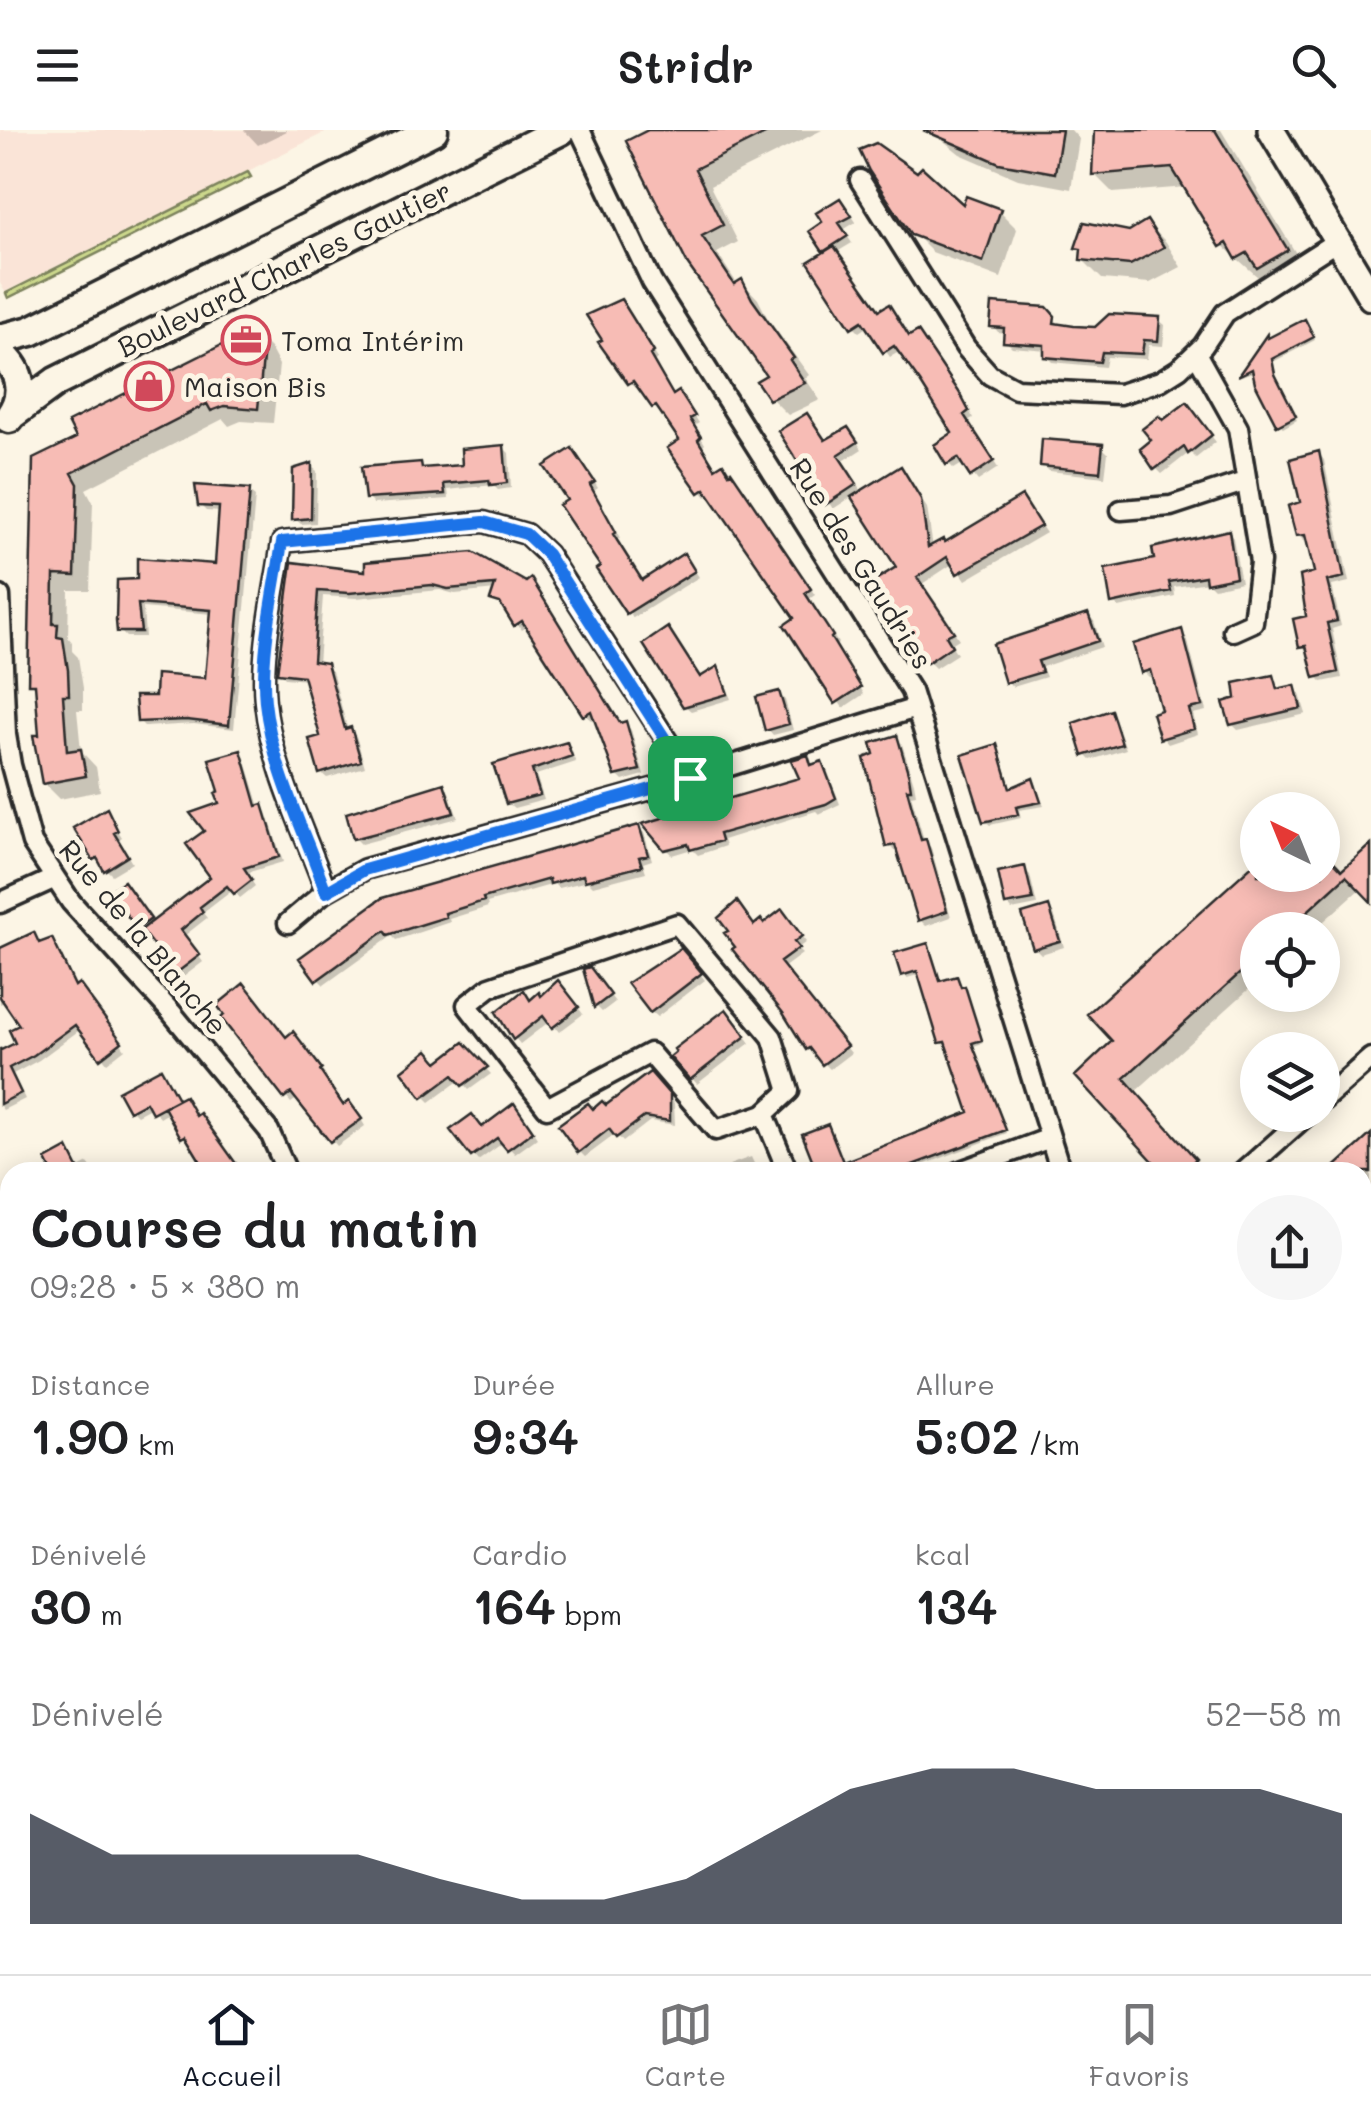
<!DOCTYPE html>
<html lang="fr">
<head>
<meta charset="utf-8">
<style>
  body { margin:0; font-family:Mali,sans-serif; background:#f6f6f6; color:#202124; height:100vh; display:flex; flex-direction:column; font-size:38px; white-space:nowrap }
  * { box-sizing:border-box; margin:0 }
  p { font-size:32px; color:#757577 }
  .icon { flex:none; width:55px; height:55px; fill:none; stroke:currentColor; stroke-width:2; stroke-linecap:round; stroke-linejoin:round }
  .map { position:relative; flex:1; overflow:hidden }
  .drawer { position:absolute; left:0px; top:1032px; width:1372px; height:812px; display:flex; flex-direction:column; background:#fff; border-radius:30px 30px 0 0; box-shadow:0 5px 25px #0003 }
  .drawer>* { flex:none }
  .needle { width:65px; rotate:317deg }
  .tools { position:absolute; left:1240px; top:662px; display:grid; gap:20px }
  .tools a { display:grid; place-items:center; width:100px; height:100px; border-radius:50%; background:#fff; box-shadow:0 5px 25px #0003; font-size:50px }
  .pin { position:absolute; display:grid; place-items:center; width:85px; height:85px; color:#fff; margin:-42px; border-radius:20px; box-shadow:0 5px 15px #0006 }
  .round { display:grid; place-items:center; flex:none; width:105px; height:105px; border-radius:52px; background:#f6f6f6 }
  .headline { display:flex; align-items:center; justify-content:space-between; height:170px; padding:0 30px }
  h1 { font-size:55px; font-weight:600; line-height:75px }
  .stats { display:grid; grid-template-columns:repeat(3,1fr); gap:15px; height:170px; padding:10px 30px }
  .stats div { display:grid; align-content:center }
  .stats b { font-size:50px; font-weight:600 }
  .stats small { font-size:28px; font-weight:400 }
  .stats p { font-size:28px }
  .chart { height:280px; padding:20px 30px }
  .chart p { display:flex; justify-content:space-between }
  .chart svg { width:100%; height:180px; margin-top:10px; fill:#111827; opacity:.7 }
  header { display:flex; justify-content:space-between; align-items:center; height:130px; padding:0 30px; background:#fff; font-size:45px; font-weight:600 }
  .menu { display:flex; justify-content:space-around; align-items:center; height:140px; border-top:2px solid #e0e0e0; background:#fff; font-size:28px; color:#757577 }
  .menu a { display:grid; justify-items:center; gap:5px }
  .menu .active { color:#111827 }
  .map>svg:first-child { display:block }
  .built { fill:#fae4d7 }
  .green { fill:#ccd88c; stroke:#7c825c; stroke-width:2.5 }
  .shadow { fill:#0003 }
  .building { fill:#f7bcb5; stroke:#2b2b2b; stroke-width:2.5 }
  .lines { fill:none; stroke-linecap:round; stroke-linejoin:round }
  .minor-casing { stroke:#2b2b2b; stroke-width:25 }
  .secondary-casing { stroke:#2b2b2b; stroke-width:32 }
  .primary-casing { stroke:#2b2b2b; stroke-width:35 }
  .minor { stroke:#fcf5e5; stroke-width:18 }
  .secondary { stroke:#fcf5e5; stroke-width:25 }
  .primary { stroke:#fcf5e5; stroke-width:28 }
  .route-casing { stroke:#fff; stroke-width:20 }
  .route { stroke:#1a73e8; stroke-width:12 }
  .labels { text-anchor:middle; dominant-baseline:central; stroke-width:10; stroke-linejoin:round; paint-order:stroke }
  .street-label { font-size:28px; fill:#2b2b2b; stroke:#fcf5e5 }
  .poi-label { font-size:28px; fill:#2b2b2b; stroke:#fcf5e5; text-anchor:start }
</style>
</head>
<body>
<header><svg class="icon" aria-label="menu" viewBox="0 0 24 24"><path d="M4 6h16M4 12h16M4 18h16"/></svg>Stridr<svg class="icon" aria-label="search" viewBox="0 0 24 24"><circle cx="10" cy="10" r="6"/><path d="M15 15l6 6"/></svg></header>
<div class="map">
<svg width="1371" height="1844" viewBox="0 0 1371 1844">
  <rect width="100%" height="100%" fill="#fcf5e5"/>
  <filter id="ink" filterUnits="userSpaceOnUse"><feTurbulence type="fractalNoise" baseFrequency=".01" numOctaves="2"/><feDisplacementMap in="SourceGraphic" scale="20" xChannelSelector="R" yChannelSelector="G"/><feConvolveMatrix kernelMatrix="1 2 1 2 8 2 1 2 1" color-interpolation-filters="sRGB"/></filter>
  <g filter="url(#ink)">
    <path class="built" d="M0,0H330L5,162L0,153Z"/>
    <path class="green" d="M248,42L251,47L8,168L6,163Z"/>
    <path class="shadow" d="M244,0H289L258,15Z
      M653,0H822L710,56L738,112L717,123L738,155L742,152L758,169L768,189L809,245L805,248L820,270L788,285L771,268L770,245L690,133Z
      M930,0H1071L1079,9L1071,59L1018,49L960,24Z
      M1096,0H1221L1306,140L1278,156L1265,143L1258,147L1222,115L1187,57L1113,63L1094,44Z
      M846,77L856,92L843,100L852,113L837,122L880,183H894L910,208L923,210L964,270L973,288L968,291L998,338L978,351L964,333L954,339L948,333L955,303L901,221L890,227L868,196L859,202L853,196L825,121Z
      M964,78L999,81L1017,99L1001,148L932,122L913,103Z
      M1147,93L1166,112L1181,137L1150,153L1102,149L1082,129L1083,123L1078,118L1129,104Z
      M626,178L658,229L654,231L674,267L684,270L699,293L694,296L705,314L702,317L716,340L737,350L815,465L809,469L838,513L836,516L864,564L843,578L788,495L798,489L711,364L706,367L701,361L682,311L662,281L660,283L654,277L640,256L636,258L630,252Z
      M1046,180L1059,194L1096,199L1159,190L1165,195L1163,216L1149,215L1147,229L1107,227L1105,237L1052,232L1046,226L1047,220L1012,217L1006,211V203L998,202L993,196Z
      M1307,195L1315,210L1273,232L1277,250L1297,290L1283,298L1255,241L1241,246L1267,208Z
      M254,202L270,218L279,235L273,293L241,291L229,296L223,289L86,359L93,372L90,460H69L68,507L72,512V521L78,527L83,558V580H77L81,621L96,637L100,661L60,669L44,653L38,561L31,553L32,471L79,309Z
      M1192,281L1216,312L1196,328L1190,322L1162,344L1156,338L1154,311L1163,293Z
      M848,300L862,319L842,332L863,363L901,339L927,378L933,418L945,415L1022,369L1046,403L966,450L954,433L922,454L959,509L951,514L957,524L935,538L928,531L900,438L853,366L833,379L782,302L826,313Z
      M503,317L509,323L511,358L498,360L493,355L448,360L449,369L373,374L367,368L420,335L425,340L464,338Z
      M1102,317L1108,323L1105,347L1049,341L1043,335Z
      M1319,324L1324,330L1349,452L1332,456L1341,496L1332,499L1342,548L1322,552L1316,546L1310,521L1301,516L1317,444L1309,410L1304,411L1298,405L1303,374Z
      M577,326L598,358L594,361L620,408L616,410L643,452L689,432L699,447L633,488L570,371Z
      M311,336L317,341L316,393L301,394L295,389Z
      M249,362L255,367L234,599L194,594L145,597L139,591L157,569L208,551L213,484L143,478L145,507H126L120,501L119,452L217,437L221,382L206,381L200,375Z
      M1228,402L1233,408L1241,452L1214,458L1208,452L1174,457L1175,466L1119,478L1114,473L1156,431Z
      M294,435L526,455L531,451L621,595L625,594L631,600L644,645L623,651L617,645L596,587L591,590L585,585L528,496L522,500L505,477L493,469L496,460L455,464L440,460L356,468L323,466L318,534L332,541L348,601L356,606L365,637L327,648L321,643L323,608L307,550L285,548L280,542Z
      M1088,485L1094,491L1102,517L1042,537L1046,547L1013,557L1007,552Z
      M1181,502L1187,508L1206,581L1193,584L1198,604L1168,614L1163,608L1164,582L1154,545L1149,547L1143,541Z
      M718,539L731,569L691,581L685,576L701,550Z
      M1272,547L1280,561L1294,558L1300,564L1306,584L1238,600L1232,594Z
      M779,564L785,570L793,600L773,605L768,599Z
      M1110,583L1115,588L1126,619L1091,630L1086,625Z
      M896,608L902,614L914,653L916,664L911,665L924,710L931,718L951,787L926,796L920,790L899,720L894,721L889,715Z
      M566,615L576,632L536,645L544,670L514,678L508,673L496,636Z
      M996,616L1000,621L1012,660L1032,651L1044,676L1019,680L1021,688L990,695L985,691Z
      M240,622L245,628L260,677L267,682L283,732L246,743L255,756L240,768L233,760L203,783L207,788L184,806L203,832L182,848L146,802L139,798L129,760L154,793L214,748L207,702L222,675Z
      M807,628L814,637L822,634L827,640L840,674L819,684L816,681L723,710L725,716L698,725L692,719L672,725L666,719L802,650Z
      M444,656L449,662L458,688L361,714L355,708Z
      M106,682L122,707L118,710L132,733L112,745L95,729Z
      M638,697L644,703L652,730L643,733L646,742L593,756L588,751L558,758L554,754L487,773L488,777L449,789L450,792L396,810L392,806L324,855L318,849L383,771Z
      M1371,718V768L1361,758L1314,800H1258V851L1135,962L1207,1042H1166L1079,946L1115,911L1258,745L1342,743Z
      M1024,739L1030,745L1037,775L1012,780L1007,774Z
      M1048,779L1054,784L1064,817L1041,824L1035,818Z
      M787,788L806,812L797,819L802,824L783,838L851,923L830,939L808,918L754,798Z
      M33,805L41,815L52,811L57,816L77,858L84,862L125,919L107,933L81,899L39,930L13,944L25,969L3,980L0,976V924L18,914L23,896L6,871L0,874V821Z
      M927,816L941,854L956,849L962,860L967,862L983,913L974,916L1007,1003L905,1042H820L805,1006L830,1000L844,1034L972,984L949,915L941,912L921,844L907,848L904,845Z
      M686,827L705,850L657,887L651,882Z
      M586,841L595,846L615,872L602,882L597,877Z
      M564,859L583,884L559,902L550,891L520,914L515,908L531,872Z
      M732,888L750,913L697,954L673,927Z
      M286,910H298L326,946L324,948L344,977L355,979L365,996L337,1016L298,968L291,973L286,967Z
      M464,916L491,944L469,960L460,950L430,972L424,966L438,935Z
      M161,941L180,971L185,969L190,974L198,988L244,1042H210L191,1011L183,1007L170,982L160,988L152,977L137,985L131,979Z
      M649,945L674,973L675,995L650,991L623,1012L616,1004L585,1027L580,1022L593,982L606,978Z
      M520,982L537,1008L515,1024L504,1012L478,1031L473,1025L483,1000Z
      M1371,1007V1062L1362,1070V1042H1333Z
      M68,1021L78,1038L88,1033L95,1042H55L49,1031Z
      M751,1027L758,1042H732L729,1035Z
      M7,1070L10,1073V1107L0,1111V1074Z
      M1371,1181V1235L1365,1237L1362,1250V1185Z
      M1371,1312V1379L1362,1384V1350L1367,1348L1362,1335V1321Z
      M10,1405V1613L0,1605V1410Z
      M1371,1447V1497L1362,1506V1456Z
      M0,1657L6,1660L10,1671V1676L0,1683Z
      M1371,1701V1731L1362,1734V1704Z
      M0,1777L10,1800V1829L5,1831L0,1824Z
      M1371,1788V1836L1367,1828L1362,1830V1791Z
      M90,1835H123L125,1841L133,1844H94Z
      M218,1835H282L281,1844H227Z
      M536,1835H595L615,1838L621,1844H536Z
      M826,1835H877L868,1844H831Z
      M1004,1835H1009L1018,1844H995Z
      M1174,1835H1195L1203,1844H1165Z"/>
    <path class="building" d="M648,0H773L695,39L723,95L702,106L734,154L742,149L752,169L794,228L790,230L805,253L769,270L756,251L766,245L688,135L626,11Z
      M923,0H1062L1055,43L999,33Z
      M1094,0H1215L1288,120L1257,138L1247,123L1236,129L1227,113L1220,117L1172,38L1092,45Z
      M876,13L917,42L922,37L963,74L966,66L1001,79L983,132L911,105L869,41L859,20Z
      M840,68L852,86L839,93L848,106L823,122L809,101L822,92L816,83Z
      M1147,90L1164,117L1130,135L1080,130L1081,119L1075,118L1084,92L1129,101Z
      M834,116L879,180L889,174L909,206L918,201L959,262L969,281L964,285L994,331L970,347L958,328L946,335L934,315L952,303L920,252L894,216L883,223L862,191L851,198L808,132Z
      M621,169L654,222L650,225L673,265L679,261L695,286L690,289L701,307L698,310L715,338L723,333L729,343L731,341L811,459L805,463L833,506L831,508L861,557L835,574L784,495L794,488L705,359L699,363L667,318L679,310L656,276L652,278L633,251L628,254L598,212L602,210L586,185Z
      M992,173L1047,177L1055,186L1054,193L1074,196L1095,197L1109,184L1160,187L1158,211L1144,210L1142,224L1102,222L1100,232L1044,227V215L1003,212L1004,198L990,197Z
      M1305,189L1314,207L1272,229L1275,244L1296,286L1277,296L1255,253L1252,239L1238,246L1267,204L1268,208Z
      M254,199L264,218L258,279L224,276L211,281L207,274L72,343L78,354L75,446L54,445L53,494H58L57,507L63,508L68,540L69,565H63L67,621L81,619L86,646L42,654L33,605H39L35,554H28L33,329L76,308L68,292Z
      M1187,272L1212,305L1188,324L1184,317L1154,340L1140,319L1151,310L1142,299L1159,286L1163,290Z
      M807,283L825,310L848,297L858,312L838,325L857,354L825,375L778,301Z
      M1042,309L1103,314L1100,342L1040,336Z
      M504,315L507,353L490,355L489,350L444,354L445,364L365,369L361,337L421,332L422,338L462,335L461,319Z
      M572,318L595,352L590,355L616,402L613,404L642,450L684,423L695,441L626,484L596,439L600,436L559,375L567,370L544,336Z
      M1319,321L1344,447L1327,451L1337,491L1327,493L1338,542L1314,548L1306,516L1299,517L1293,489L1306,486L1300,446L1314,442L1305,405L1296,406L1288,376L1300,372L1290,329Z
      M312,333L311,388L292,390L293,339Z
      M901,336L921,369L928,417L943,409L945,412L1022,366L1041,396L957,444L947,427L917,447L954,502L946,506L952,516L927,533L874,451L896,437L851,367Z
      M195,355L250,359L229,595L187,590L137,592L135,566H155L156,544L205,548L211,480L138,474L141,502H117L116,491L117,450L137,449V428L215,434L219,377L198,376Z
      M1229,400L1236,447L1206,453L1205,446L1169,452L1171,461L1111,474L1105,439L1154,429L1152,418Z
      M473,422L526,452L531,448L620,593L626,591L640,640L615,646L591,581L583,586L522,491L514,496L500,473L490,470L495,455L448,459L432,455L349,463L318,461L313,531L327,533L345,599L351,597L361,631L319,644L309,609L320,606L303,546L277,543L292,432L365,441V432Z
      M1088,483L1098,511L1038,531L1042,542L1005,553L993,514Z
      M668,497L700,547L718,536L728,564L683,577L643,514Z
      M1182,499L1202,576L1189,579L1194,599L1160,609L1152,583L1161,580L1150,540L1141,543L1133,514Z
      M1273,545L1277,559L1295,555L1301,578L1230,595L1223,572L1236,568L1234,553Z
      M779,561L789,594L765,601L756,567Z
      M1111,580L1122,614L1083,626L1073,593Z
      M897,605L909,646L911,659H907L921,710L926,709L947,781L918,791L895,715L886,717L864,628L874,624L871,613Z
      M567,612L572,626L532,640L540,665L506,674L493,634Z
      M997,614L1010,658L1033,648L1041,672L1016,677L1018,684L983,692L962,625Z
      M241,620L257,676L263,674L279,727L244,738L252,750L234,764L227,756L200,777L203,782L181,800L200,825L175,844L141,800L210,747L186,714L204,701L190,683L219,673L215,663L219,661L209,629Z
      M808,625L811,635L822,631L836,668L826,674L719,704L721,711L690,720L688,714L664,720L642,694L799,648L791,630Z
      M444,653L454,683L353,709L346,683Z
      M107,678L118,701L114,703L128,726L104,741L97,728L93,730L73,698Z
      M639,695L648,725L639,727L642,736L585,751L583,745L550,754L549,749L483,768L484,771L445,783L446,787L388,805L385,801L316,851L299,828L382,768Z
      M1371,714V772L1346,746L1287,800H1258V827L1124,948L1196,1029L1182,1042H1163L1075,946L1112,911L1087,884L1258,730V745H1322V719L1342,740Z
      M1025,736L1033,770L1005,775L998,742Z
      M124,751L151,789L137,799L109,761Z
      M737,771L754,795L761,789L764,793L782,779L802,806L794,812L799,818L780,832L847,916L822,935L809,918L806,920L783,883L732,819L735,817L724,803L728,801L718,788Z
      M1049,776L1060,811L1033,819L1022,784Z
      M34,802L39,813L52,808L75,856L79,853L122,912L100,929L75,895L34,925L9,938L21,963L0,974V918L1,920L15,913L9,900L19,895L0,867V818Z
      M928,813L940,851L957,846L961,857L965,856L982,910L972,913L1006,1000L894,1042H817L802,1004L828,994L843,1032L969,982L945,912L939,913L917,841L901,846L894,823Z
      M681,818L702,843L650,883L627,853Z
      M590,837L611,865L594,878L583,839Z
      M558,850L579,877L552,898L543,886L513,910L496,882L524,860L530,870L539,862L541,866Z
      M244,853L286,907L293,901L322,939L320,941L343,975L349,971L362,989L330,1012L291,963L284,969L221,888L224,885L217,875Z
      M726,879L746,906L690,950L670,927L676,922L674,919Z
      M464,912L488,937L462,956L453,945L422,968L402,941L428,920L438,932Z
      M161,938L178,969L152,983L146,972L129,981L118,961Z
      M650,942L670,965V991L644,987L616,1008L609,999L578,1023L558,995L588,973L593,979L602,971L606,975Z
      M185,966L196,986L200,983L242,1042H207L185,1006L181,1008L164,977Z
      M514,973L533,1001L507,1020L497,1008L471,1027L450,1000L472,984L482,997Z
      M1371,1004V1042H1329Z
      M68,1018L80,1042H52L46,1030Z"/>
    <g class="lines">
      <g class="minor-casing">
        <path id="minor" d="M580,0L652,152L911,561L1061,1042
          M860,50L966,218L990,245L1016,259L1120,264L1160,251L1179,239L1203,216L1225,183L1337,111
          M1196,223L1238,298L1260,432L1253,492L1233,501
          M1121,380L1171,376L1247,351
          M0,466L6,605L11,635L32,713L71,772L171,882L269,1001L287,1042
          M326,761C304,700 272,638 265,572C260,523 275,461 282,412L484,392L526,404L547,424L691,648
          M0,773L53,749
          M288,793L326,761L365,739L691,648L916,578
          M677,794L772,907L789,961L764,984L716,1000L650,923L547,978L467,875L490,857Z
          M1322,971L1371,928
          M764,984L788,1042
          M958,1042L1050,1008
          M1243,1042L1307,985
          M1362,1151L1371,1147
          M0,1315L10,1310
          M1362,1411L1371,1408
          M1362,1670L1371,1667
          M61,1835L64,1844
          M1313,1835L1317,1844
          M346,1844L348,1835
          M489,1844L491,1835
          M764,1844L774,1835
          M1120,1844L1129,1835"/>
      </g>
      <g class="secondary-casing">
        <path id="secondary" d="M1271,0L1371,167"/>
      </g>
      <g class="primary-casing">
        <path id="primary" d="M0,209L31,201L433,0
          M0,223C22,241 26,265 9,288
          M11,285L56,252L561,0"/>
      </g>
      <use href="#minor" class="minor"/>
      <use href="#secondary" class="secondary"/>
      <use href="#primary" class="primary"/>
    </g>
  </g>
  <g class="lines" filter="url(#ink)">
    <g class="route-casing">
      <path id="route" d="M484,392L526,404L547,424L690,648L364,740L326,762C304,700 272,638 265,572C260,523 275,461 282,412Z"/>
    </g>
    <use href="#route" class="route"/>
  </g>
  <defs>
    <g id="office-ring" transform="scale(2.5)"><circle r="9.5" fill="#fcf5e5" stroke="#d1495b" stroke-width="1.5"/><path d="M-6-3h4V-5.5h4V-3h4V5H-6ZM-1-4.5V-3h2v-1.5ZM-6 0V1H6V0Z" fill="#d1495b"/></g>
    <g id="shop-ring" transform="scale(2.5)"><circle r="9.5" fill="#fcf5e5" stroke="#d1495b" stroke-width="1.5"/><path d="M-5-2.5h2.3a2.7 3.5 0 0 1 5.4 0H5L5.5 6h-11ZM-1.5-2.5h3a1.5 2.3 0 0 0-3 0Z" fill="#d1495b"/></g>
  </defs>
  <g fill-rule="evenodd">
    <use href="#office-ring" x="246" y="210"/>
    <use href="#shop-ring" x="149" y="256"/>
  </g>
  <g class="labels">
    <g class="street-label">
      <text transform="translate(284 138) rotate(-26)">Boulevard Charles Gautier</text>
      <text transform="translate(862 433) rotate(58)">Rue des Gaudries</text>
      <text transform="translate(144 807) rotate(50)">Rue de la Blanche</text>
    </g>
    <g class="poi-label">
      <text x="281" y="210">Toma Intérim</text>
      <text x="184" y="256">Maison Bis</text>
    </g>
  </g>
</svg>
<div class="tools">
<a><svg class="needle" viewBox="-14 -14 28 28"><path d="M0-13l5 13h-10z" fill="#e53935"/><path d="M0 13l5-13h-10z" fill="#757577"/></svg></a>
<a><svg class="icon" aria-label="locate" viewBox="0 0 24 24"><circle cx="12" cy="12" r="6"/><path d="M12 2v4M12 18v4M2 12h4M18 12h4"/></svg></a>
<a><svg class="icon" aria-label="layers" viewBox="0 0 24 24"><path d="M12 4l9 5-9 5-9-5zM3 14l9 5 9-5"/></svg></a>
</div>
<div class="pin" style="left:690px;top:648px;background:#1e9e55"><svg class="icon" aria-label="arrive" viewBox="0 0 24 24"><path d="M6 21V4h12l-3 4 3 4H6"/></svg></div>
<section class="drawer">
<div class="headline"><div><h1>Course du matin</h1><p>09:28 · 5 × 380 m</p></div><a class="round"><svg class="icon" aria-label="share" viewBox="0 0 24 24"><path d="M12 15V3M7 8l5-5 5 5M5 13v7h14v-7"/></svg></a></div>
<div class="stats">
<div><p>Distance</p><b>1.90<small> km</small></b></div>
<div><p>Durée</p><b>9:34</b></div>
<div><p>Allure</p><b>5:02<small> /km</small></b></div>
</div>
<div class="stats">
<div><p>Dénivelé</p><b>30<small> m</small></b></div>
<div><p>Cardio</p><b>164<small> bpm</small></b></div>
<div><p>kcal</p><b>134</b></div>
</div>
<div class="chart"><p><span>Dénivelé</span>52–58 m</p>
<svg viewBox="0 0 160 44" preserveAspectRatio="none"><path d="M0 44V17L10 27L20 27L30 27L40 27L50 33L60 38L70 38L80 33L90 22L100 11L110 6L120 6L130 11L140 11L150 11L160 17V44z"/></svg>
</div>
</section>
</div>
<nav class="menu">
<a class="active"><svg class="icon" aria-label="home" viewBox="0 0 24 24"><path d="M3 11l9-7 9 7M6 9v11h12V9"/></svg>Accueil</a>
<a><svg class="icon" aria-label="map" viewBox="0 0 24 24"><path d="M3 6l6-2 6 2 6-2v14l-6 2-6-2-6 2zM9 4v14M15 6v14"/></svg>Carte</a>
<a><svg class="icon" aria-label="saved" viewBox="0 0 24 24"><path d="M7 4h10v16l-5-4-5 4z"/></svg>Favoris</a>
</nav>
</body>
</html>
